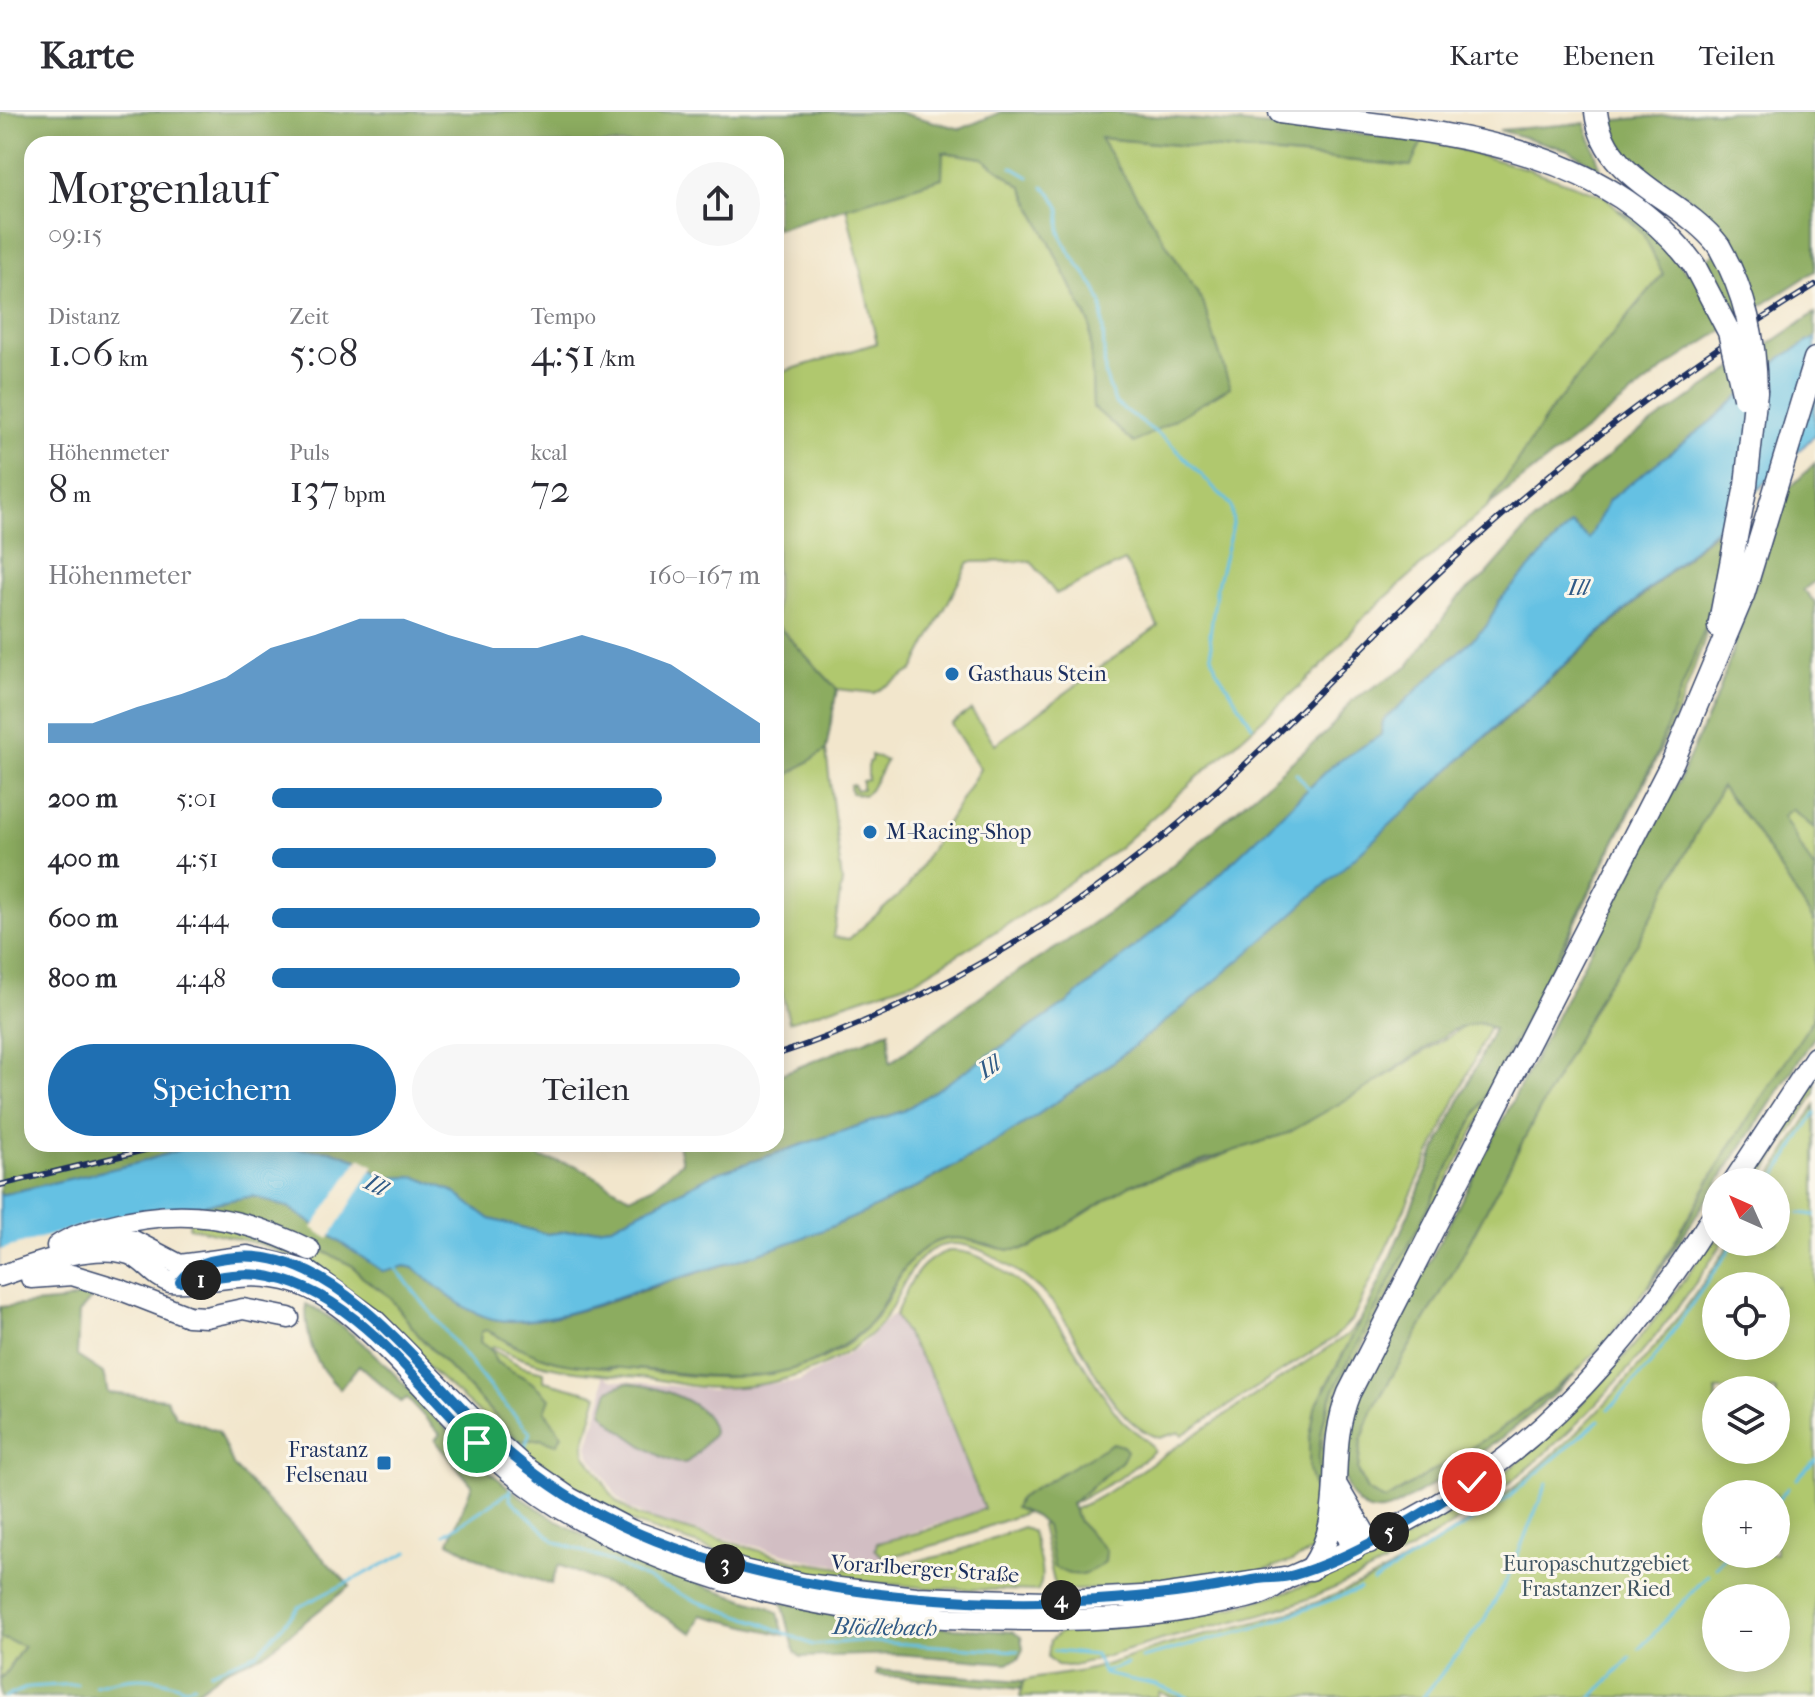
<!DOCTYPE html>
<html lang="de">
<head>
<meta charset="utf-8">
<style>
  body { margin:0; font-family:"IM FELL French Canon",serif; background:#f7f7f7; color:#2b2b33; height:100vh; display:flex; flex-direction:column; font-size:30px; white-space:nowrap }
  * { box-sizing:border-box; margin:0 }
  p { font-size:26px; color:#7c7c81 }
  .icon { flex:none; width:44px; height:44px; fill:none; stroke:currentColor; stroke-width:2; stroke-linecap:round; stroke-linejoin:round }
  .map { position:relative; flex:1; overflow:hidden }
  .sheet { position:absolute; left:24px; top:24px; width:760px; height:1016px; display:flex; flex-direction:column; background:#fff; border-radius:24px; box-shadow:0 4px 20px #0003 }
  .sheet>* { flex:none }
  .needle { width:52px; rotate:315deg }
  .tools { position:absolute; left:1702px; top:1056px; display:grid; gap:16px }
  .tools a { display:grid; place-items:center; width:88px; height:88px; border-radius:50%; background:#fff; box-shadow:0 4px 20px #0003; font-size:40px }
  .pin { position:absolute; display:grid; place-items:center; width:68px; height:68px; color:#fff; margin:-34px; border:4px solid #fff; border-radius:50%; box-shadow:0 2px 8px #0007 }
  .km { position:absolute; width:40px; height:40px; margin:-20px; border-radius:50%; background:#222; color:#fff; font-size:22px; line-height:40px; text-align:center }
  .round { display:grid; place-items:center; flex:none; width:84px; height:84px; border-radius:42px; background:#f7f7f7 }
  .head { display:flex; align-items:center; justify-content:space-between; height:136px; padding:0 24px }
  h1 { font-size:44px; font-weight:600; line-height:60px }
  .metrics { display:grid; grid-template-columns:repeat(3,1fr); gap:12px; height:136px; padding:8px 24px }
  .metrics div { display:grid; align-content:center }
  .metrics b { font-size:40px; font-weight:600 }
  .metrics small { font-size:22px; font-weight:400 }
  .metrics p { font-size:22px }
  .chart { height:224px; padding:16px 24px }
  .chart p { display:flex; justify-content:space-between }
  .chart svg { width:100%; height:144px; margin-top:8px; fill:#1f6fb2; opacity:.7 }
  .action { display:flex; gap:16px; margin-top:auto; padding:16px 24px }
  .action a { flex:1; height:92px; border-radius:48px; background:#1f6fb2; color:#fff; font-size:32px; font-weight:600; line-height:92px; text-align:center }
  .action a+a { background:#f7f7f7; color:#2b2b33 }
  ul { padding:0 24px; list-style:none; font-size:26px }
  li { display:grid; grid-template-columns:128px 96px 1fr; align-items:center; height:60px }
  li i { height:20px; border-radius:10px; background:#1f6fb2 }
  header { display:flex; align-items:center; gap:48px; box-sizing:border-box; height:112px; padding:0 40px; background:#fff; border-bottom:2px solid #e1e1e2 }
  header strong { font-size:38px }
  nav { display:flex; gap:44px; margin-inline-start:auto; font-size:28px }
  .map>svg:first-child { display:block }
  .industrial { fill:#d2bec3 }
  .green { fill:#b0c86e; stroke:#667c66; stroke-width:2; fill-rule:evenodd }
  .forest { fill:#8cac61; stroke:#546e60; stroke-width:2 }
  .water { fill:#65c1e3; stroke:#4078a0; stroke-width:2 }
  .pier { fill:#f2e6cc }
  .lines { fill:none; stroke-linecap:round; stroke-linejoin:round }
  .stream { stroke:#65c1e3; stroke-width:3 }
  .primary-casing { stroke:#3b4a6e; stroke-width:23 }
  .motorway-casing { stroke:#3b4a6e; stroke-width:25 }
  .primary { stroke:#fff; stroke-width:20 }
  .motorway { stroke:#fff; stroke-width:22 }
  .rail-casing { stroke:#1b2f5e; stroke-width:6 }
  .rail { stroke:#fbf7ec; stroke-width:3; stroke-dasharray:9; stroke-linecap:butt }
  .primary-bridge-casing { stroke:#3b4a6e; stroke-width:23; stroke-linecap:butt }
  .motorway-bridge-casing { stroke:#3b4a6e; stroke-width:25; stroke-linecap:butt }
  .primary-bridge { stroke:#fff; stroke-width:20 }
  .motorway-bridge { stroke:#fff; stroke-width:22 }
  .route-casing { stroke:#fff; stroke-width:16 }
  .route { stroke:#1f6fb2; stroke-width:10 }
  .poi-dot { fill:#1f6fb2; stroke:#fbf7ec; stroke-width:3 }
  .labels { text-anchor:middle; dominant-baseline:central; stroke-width:6; stroke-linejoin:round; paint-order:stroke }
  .poi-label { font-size:22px; fill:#1b2f5e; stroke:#fbf7ec; text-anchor:start }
  .park-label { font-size:22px; fill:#405562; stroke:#fbf7ec }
  .street-label { font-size:22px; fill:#1b2f5e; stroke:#fbf7ec }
  .water-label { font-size:24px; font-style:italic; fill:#315b86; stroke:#fbf7ec }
</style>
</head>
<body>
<header>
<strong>Karte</strong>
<nav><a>Karte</a><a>Ebenen</a><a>Teilen</a></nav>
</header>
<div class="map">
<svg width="1815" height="1585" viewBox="0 0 1815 1585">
  <rect width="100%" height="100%" fill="#fbf7ec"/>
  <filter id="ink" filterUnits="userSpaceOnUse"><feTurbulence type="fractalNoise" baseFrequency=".0125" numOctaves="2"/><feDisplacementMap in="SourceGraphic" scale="16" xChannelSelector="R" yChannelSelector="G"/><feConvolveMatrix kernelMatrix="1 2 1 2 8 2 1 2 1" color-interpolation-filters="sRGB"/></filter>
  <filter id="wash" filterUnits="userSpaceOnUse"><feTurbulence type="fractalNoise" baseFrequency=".006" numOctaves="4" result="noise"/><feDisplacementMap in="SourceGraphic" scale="32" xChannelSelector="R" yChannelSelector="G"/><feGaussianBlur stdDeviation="1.8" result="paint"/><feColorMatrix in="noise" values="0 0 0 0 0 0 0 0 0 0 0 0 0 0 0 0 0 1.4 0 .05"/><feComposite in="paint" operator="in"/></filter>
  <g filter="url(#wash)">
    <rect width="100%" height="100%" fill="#f2e6cc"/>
    <path class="industrial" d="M891,1204H895L934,1268L985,1397L878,1431L875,1438L885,1446L884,1453L863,1455L820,1451L655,1408L630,1397L619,1387L590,1344L588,1334L603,1282V1263L613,1268L712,1278L799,1269L859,1236Z"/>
    <path class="green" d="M1099,26L1410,54L1423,27L1528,57L1605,84L1642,120L1663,162L1553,295L1488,394L1365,504L1320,556L1117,737L1019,805L916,868L789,910L776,854V671L826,638L842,770L833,825L849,827L907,776L980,657L951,612L971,598L995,632L1158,514L1125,449L1056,482L1031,449L969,450L913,558L874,581L837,577L776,512V251L782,260L877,231L846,94L942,66V40L982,46L1022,75L1090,212L1093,295L1203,190Z
      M1706,513C1708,523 1699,541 1695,553C1658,664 1591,761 1551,870L1337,1282L1323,1331L1328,1398L1314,1438C1253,1476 1128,1475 1056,1479L1041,1413L1100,1385L1350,1221L1364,1203L1325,1275L1309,1330L1324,1400C1316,1356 1317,1322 1333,1280L1546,867L1655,646Z
      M871,643L886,649L870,678L864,683L851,681L850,673H854L855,678L862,677V669L868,668V650L871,649Z
      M1721,675L1749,709L1815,811L1813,912L1730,1034L1648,1175L1607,1228L1575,1261L1497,1320L1384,1389L1367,1379L1358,1358L1361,1329L1373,1297L1456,1155L1604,876L1638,830Z
      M1791,697L1815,717V759L1782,704Z
      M1471,910L1490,914L1353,1207L1334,1226L1182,1323L1180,1320L1159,1326C1110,1311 1086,1236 1057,1196C1043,1178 1021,1161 1001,1149C988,1141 973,1133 957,1132C913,1130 904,1178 885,1206C879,1216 869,1224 860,1231C815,1265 756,1279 700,1275C680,1273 660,1267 640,1265C588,1261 541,1259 493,1234L491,1237L523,1255L544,1260V1269L598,1283L584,1333L585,1342L616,1389L636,1403L795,1449L866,1460L950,1442L1023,1415L1032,1420C1036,1436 1048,1466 1037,1479L927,1476L820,1465L746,1449L633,1411L548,1362L316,1156L260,1132L189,1115L192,1095L293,1124L353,1154L362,1165L389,1184L420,1225L519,1329L541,1327L553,1331L556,1316C543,1303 544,1287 532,1272C524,1262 509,1261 499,1253C490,1244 491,1240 480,1230L481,1220L486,1217L513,1234L610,1257L620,1255C703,1268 810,1281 873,1209C895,1183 897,1151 931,1132C966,1113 996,1148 1031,1135L1130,1073L1208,1050L1370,974Z
      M1815,965V981L1759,1070H1747Z
      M1815,993V1585H1173L1159,1580L1158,1585H1020L1023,1569C1043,1564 1062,1563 1082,1559C1112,1553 1140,1540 1170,1532C1211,1521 1252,1513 1293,1499C1480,1435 1626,1293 1731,1130H1776V1070H1767ZM1716,1174H1776V1234H1716ZM1716,1278H1776V1338H1716ZM1716,1382H1776V1442H1716ZM1716,1486H1776V1546H1716Z
      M1716,1120V1130H1723C1622,1287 1488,1415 1313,1485C1267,1503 1220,1512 1173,1525C1138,1534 1104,1547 1068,1554L1057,1553L1048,1545L1050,1529L1063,1518C1353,1510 1564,1359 1716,1120Z
      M949,1139C968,1138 985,1146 1000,1157C1066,1201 1074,1247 1119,1305C1129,1318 1148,1325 1154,1339L1121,1365L1056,1401L1027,1400L946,1430L885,1446L875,1438L877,1431L925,1419L984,1397L934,1268L895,1204C907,1176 917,1148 949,1139Z
      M0,1526L24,1533L0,1569Z"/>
    <path class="forest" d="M0,0H897L961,17L1001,0H1108L1423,27L1411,54L1100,26L1203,190L1230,275L1134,331L1093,295L1090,212L1022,75L982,46L943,40L942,66L776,117V32H32V1032H385L397,1035L412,1032H539L540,1046L575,1053L630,1085L652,1075L682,1050L678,1032H776V964L889,919L890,951L990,877L1067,829L1156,767L1329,618L1351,589L1408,554L1458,486L1486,463L1529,414L1579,369L1626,329L1815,201V226L1782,245L1714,307L1609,388L1589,428L1572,412L1499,489L1487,514L1383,609L1381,623L1333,653L1198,783L1067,891L946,972L903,999L714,1062L612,1114L547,1122L490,1107L452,1079L416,1065L385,1066L353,1046L333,1039L232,1033L189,1035L138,1051L0,1083Z
      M1704,0H1815V159L1672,251L1488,394L1553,295L1663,162L1642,120L1617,96L1648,114L1687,161L1731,130C1719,113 1704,96 1687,84C1651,57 1621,58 1607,9Z
      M1585,11L1601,57L1568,38L1499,18Z
      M1815,351V469L1803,478L1815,490V717L1792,697L1783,704L1815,759V811L1749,709L1721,675L1638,830L1604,876L1456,1155L1373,1297L1361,1329L1358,1358L1367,1379L1385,1388L1497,1320L1575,1262C1526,1310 1480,1345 1420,1380C1409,1386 1394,1398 1382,1399C1366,1401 1356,1392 1349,1379C1336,1352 1346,1317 1356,1291L1678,670L1718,582L1787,379Z
      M1729,408L1706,513L1655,646L1546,867L1333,1280C1316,1322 1316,1356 1324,1400L1321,1403L1309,1358V1330L1315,1296L1372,1187L1436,1038L1494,917L1480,910L1453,918L1370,974L1288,1021L1130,1073L1031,1135C996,1148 966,1113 932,1132C893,1152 889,1199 856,1224C780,1283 709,1262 623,1256C600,1254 576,1255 552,1248C527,1241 508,1229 486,1218L481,1220L480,1230L491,1238L496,1250L530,1269L550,1286L545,1299L562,1323L557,1332L541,1327L519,1329L420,1225L389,1184L362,1165L353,1154L293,1124L192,1095L253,1084L289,1096L384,1160L405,1154L414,1156C437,1174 459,1196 487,1205C536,1222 632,1181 681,1166C744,1147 809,1126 870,1098C1034,1023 1170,905 1305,787C1447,662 1586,532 1729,408Z
      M776,512L837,577L826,638L776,671Z
      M1815,904V924L1649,1175L1730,1034Z
      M99,1178L79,1201L77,1244L103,1261L108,1281L166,1287L176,1304L218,1319L234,1355L350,1474L264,1542L227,1557L189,1585H0V1569L24,1534L0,1526V1195L65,1189Z
      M306,1192C373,1224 434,1312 491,1361C571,1430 669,1464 769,1495L778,1501L784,1523L701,1503L693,1521L614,1476L559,1453L551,1472L489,1452L449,1430L472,1373L435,1328L440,1322L407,1286L401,1290L359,1253L340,1277C313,1252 306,1228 306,1192Z
      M626,1271C652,1273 714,1289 713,1323C705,1330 696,1345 687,1350C670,1358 611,1313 602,1300L609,1278Z
      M1113,1331L1123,1334L1127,1339L1122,1349L1071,1392L1079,1410L1106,1438L1105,1450C1087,1463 1074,1468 1054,1455L1046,1414L1036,1405L1015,1396L1019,1386Z
      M782,1490L878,1511L1013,1520L1021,1525L1023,1537L1018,1547L1007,1551L897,1542L801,1545L795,1540Z
      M877,1558L1023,1569L1021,1577L877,1563Z"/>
    <path class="water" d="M1815,226V323C1715,422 1607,512 1503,608C1309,787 1114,983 872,1097C802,1130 726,1152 652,1174C609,1188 538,1217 493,1207C463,1200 438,1175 414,1156L405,1154L384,1160L289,1096L253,1084L192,1095L0,1163V1083L138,1051L189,1035L232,1033L333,1039L353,1046L385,1066L416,1065L452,1079L490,1107L547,1122L612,1114L714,1062L903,999L946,972L1067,891L1198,783L1333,653L1381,623L1383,609L1487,514L1499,489L1571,412L1589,427L1609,388L1714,307L1782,245Z"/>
    <path class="pier" d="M360,1046L374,1054L329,1127L312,1116Z
      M101,1108L146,1111L0,1167V1138Z"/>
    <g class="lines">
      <path class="stream" d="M1012,55L1029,65
        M1043,75L1051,81L1060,97V121L1068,138L1095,175L1102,192L1105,263L1115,291L1169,330L1231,393L1233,412L1217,473L1210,522L1212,544L1216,557L1252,613
        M1296,661L1309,677
        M1772,1070L1815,1001
        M1776,1098L1794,1100
        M1800,1101L1815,1103
        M394,1154L494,1281L530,1320L523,1340
        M1609,1297L1649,1254L1735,1130
        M1797,1367L1815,1348
        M511,1376L510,1387L556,1430L602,1446L696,1489L759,1510L813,1533L858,1529L1018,1539
        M1776,1390L1788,1376
        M445,1422L509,1380
        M1716,1455L1728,1442
        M1373,1470L1503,1390L1599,1308
        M1639,1537L1708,1463
        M1054,1539L1095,1543L1104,1562L1156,1573L1187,1585
        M1142,1546L1258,1515L1360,1477
        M210,1560L258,1541L299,1495L408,1440
        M1104,1560L1127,1552
        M95,1574C129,1564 152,1562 185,1576L194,1573
        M5,1585L29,1575L77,1572
        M1423,1585L1483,1510L1507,1468L1547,1371
        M1592,1585L1631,1545"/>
    </g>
  </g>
  <g filter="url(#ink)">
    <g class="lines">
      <g class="primary-casing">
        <path id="primary" d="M1733,1070L1815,945
          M92,1127L134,1129L180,1153L248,1144L308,1159L374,1207L487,1321L524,1354L570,1386L631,1418L743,1458L805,1472L916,1485L1045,1489L1161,1483L1285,1465
          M57,1134C73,1123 89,1119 108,1114C182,1094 241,1104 310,1138
          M0,1164C36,1152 91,1130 129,1142C145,1148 154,1165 170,1170C218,1173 243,1155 296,1171C352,1188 417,1272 459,1313C495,1350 535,1383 580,1408C697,1474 838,1504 972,1507C1054,1509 1136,1510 1216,1492C1233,1489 1254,1486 1269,1478C1277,1474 1283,1467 1292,1464C1353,1437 1413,1410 1469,1372C1573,1302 1651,1203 1716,1098
          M31,1166L72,1163L121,1178
          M188,1204L206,1205L243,1197L289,1206"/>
      </g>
      <g class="motorway-casing">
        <path id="motorway" d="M1280,0C1428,21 1596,24 1694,153
          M1596,0C1604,70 1681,84 1719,134
          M1719,515L1746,373L1756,280
          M1335,1372L1369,1430
          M1339,1403L1354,1437
          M1311,1457C1350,1401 1323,1345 1349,1281L1673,649L1743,483L1815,247"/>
      </g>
      <use href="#primary" class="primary"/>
      <use href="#motorway" class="motorway"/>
      <g class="rail-casing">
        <path id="rail" d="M776,943C925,894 1063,810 1182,709C1280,626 1365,528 1460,441C1569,341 1689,251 1815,173
          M0,1073L170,1032"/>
      </g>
      <use href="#rail" class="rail"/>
      <g class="primary-bridge-casing">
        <path id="primary-bridge" d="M121,1178L188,1204"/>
      </g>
      <g class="motorway-bridge-casing">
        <path id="motorway-bridge" d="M1719,134C1746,182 1755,226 1756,280
          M1694,153L1729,220L1744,285"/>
      </g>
      <use href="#primary-bridge" class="primary-bridge"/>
      <use href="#motorway-bridge" class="motorway-bridge"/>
    </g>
  </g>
  <g class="lines" filter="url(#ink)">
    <g class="route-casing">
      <path id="route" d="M477,1331C415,1270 351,1174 259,1163C232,1160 206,1168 180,1170C195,1150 212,1147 236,1145C337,1136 421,1259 487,1321C522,1354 561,1383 604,1405C780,1496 1059,1509 1252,1468C1266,1465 1281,1467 1294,1463C1357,1444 1417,1405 1472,1370"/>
    </g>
    <use href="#route" class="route"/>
  </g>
  <g class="poi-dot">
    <circle cx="952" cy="562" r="8"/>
    <circle cx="870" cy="720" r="8"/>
    <rect x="376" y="1343" width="16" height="16" rx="4"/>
  </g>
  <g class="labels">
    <g class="poi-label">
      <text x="968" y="562">Gasthaus Stein</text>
      <text x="886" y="720">M-Racing-Shop</text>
      <text x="368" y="1338" text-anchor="end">Frastanz<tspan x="368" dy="25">Felsenau</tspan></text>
    </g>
    <g class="park-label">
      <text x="1596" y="1452">Europaschutzgebiet<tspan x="1596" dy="25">Frastanzer Ried</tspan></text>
    </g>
    <g class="street-label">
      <text transform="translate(925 1457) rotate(4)">Vorarlberger Straße</text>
    </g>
    <g class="water-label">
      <text x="1578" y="475">Ill</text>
      <text transform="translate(989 955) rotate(-33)">Ill</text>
      <text transform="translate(376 1073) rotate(27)">Ill</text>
      <text transform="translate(885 1515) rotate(1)">Blödlebach</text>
    </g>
  </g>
</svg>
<div class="tools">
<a><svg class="needle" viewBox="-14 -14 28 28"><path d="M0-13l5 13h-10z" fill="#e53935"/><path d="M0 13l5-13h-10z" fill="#7c7c81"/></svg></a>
<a><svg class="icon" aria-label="locate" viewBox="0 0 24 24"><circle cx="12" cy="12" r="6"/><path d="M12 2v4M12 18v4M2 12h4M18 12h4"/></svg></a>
<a><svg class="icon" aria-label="layers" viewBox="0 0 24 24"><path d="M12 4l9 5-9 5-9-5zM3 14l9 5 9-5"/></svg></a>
<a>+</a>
<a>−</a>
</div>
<div class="pin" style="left:477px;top:1331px;background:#1e9e55"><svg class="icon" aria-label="arrive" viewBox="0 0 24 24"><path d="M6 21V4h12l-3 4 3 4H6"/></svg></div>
<div class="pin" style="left:1472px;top:1370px;background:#d93025"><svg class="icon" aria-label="check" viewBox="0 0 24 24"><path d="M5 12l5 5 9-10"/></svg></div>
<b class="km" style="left:201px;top:1168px">1</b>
<b class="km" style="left:725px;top:1452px">3</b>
<b class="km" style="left:1061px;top:1488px">4</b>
<b class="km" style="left:1389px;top:1420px">5</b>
<section class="sheet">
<div class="head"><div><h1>Morgenlauf</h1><p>09:15</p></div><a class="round"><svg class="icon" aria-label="share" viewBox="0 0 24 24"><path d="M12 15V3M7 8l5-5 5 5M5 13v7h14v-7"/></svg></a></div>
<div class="metrics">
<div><p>Distanz</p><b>1.06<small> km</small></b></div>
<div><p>Zeit</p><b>5:08</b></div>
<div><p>Tempo</p><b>4:51<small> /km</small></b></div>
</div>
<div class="metrics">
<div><p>Höhenmeter</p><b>8<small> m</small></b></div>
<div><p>Puls</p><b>137<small> bpm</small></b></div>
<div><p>kcal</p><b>72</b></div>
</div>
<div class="chart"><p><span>Höhenmeter</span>160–167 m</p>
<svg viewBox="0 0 160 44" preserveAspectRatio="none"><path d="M0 44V38L10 38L20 33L30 29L40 24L50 15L60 11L70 6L80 6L90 11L100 15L110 15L120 11L130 15L140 20L150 29L160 38V44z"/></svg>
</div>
<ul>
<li><b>200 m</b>5:01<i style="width:80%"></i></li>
<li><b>400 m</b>4:51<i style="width:91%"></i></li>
<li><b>600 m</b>4:44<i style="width:100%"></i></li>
<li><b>800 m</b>4:48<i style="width:96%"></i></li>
</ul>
<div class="action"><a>Speichern</a><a>Teilen</a></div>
</section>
</div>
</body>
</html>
